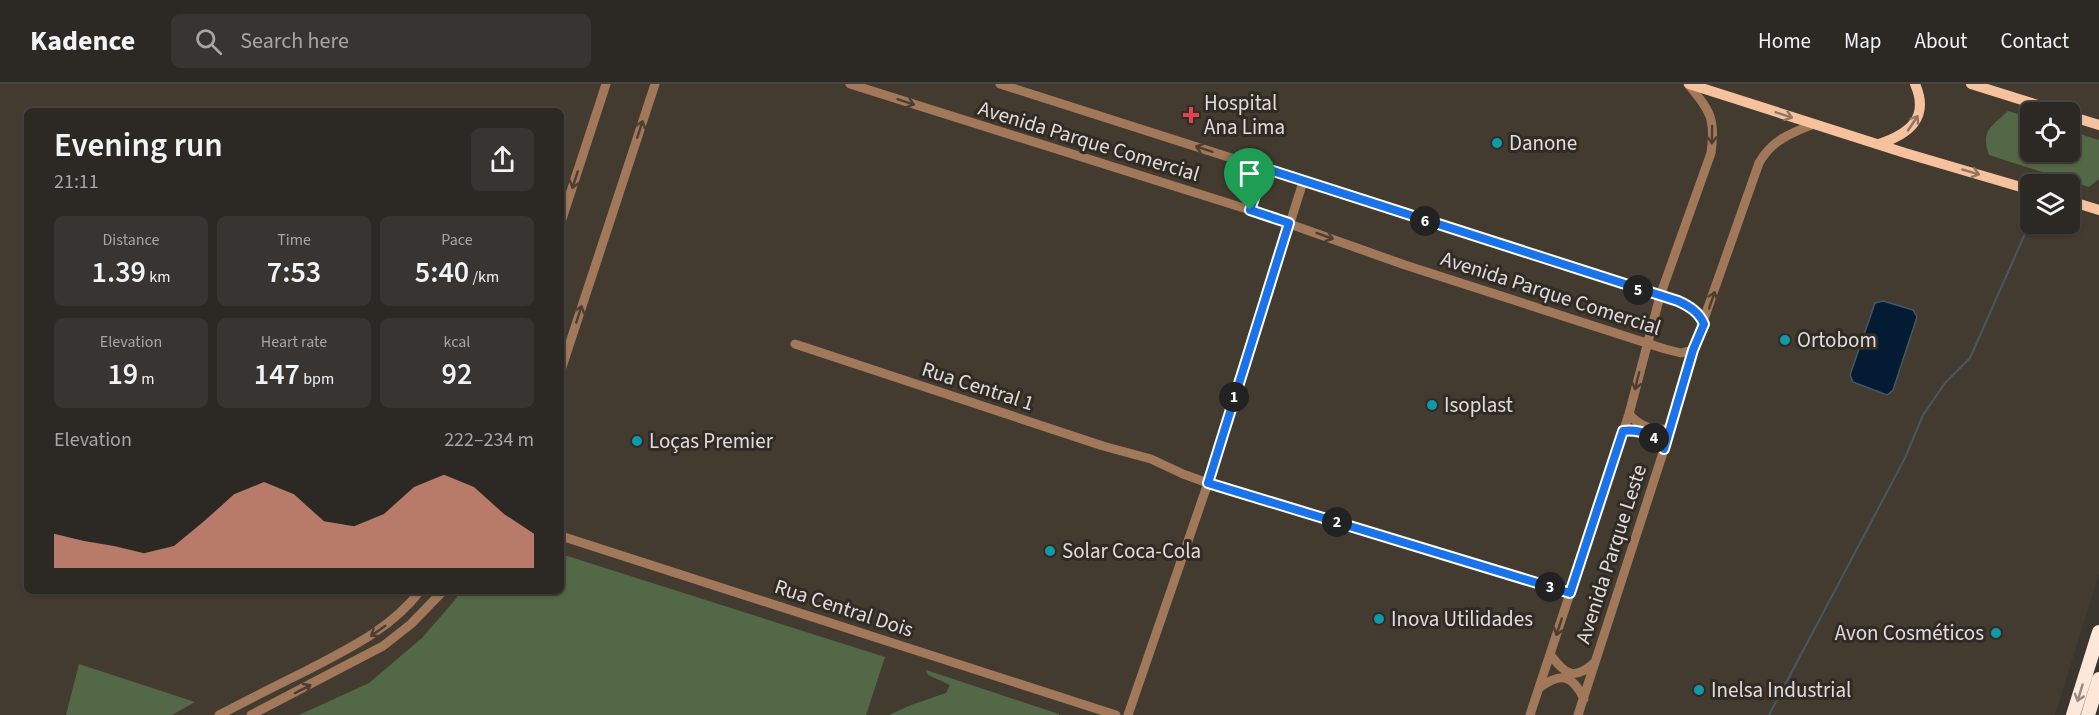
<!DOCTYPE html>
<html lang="en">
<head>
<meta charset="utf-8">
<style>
  body { margin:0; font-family:"Source Sans 3",sans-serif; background:#383431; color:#f1f3f6; height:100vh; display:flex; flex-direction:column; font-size:22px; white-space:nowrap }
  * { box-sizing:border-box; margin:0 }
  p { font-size:20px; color:#a6a6a6 }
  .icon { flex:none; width:33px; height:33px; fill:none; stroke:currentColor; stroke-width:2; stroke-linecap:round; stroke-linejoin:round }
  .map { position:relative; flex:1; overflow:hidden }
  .drawer { position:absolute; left:24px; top:24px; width:540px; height:486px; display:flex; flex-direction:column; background:#2c2824; border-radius:9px; box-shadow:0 2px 4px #0004,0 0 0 2px #484441 }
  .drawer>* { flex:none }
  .controls { position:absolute; left:2020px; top:18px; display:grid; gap:12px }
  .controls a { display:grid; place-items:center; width:60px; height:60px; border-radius:9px; background:#2c2824; box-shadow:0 2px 4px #0004,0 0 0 2px #484441; font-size:30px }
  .pin { position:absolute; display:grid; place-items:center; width:51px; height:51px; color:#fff; margin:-62px -26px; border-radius:50% 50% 50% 0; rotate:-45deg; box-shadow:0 0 6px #0007 }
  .pin .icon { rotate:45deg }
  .km { position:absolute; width:30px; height:30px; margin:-15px; border-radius:50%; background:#222; color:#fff; font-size:16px; line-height:30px; text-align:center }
  .round { display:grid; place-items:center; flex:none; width:63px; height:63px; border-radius:9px; background:#383431 }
  .overview { display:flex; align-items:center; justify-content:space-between; height:102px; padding:0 30px }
  h1 { font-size:33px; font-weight:600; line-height:45px }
  .metrics { display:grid; grid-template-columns:repeat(3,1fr); gap:9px; height:102px; padding:6px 30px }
  .metrics div { display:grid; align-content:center; border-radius:9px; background:#383431; text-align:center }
  .metrics b { font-size:30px; font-weight:600 }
  .metrics small { font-size:16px; font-weight:400 }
  .metrics p { font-size:16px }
  .chart { height:168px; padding:12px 30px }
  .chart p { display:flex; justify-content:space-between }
  .chart svg { width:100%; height:108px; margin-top:6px; fill:#f49e87; opacity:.7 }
  header { display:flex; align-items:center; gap:36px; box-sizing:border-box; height:84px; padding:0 30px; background:#2c2824; border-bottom:2px solid #484441 }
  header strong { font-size:28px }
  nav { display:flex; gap:33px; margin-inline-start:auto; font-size:21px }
  .search { width:420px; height:54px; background:#383431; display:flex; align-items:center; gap:15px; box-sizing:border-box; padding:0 21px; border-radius:9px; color:#a6a6a6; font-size:22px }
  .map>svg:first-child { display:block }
  .built { fill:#443b30; fill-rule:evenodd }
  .green { fill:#536846 }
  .water { fill:#031c33; stroke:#455665; stroke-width:1.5 }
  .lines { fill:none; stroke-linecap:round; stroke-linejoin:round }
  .stream { stroke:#455665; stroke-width:2 }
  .minor { stroke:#a2785a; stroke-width:9 }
  .major { stroke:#f5c29d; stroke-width:10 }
  .highway { stroke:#fce7d9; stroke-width:14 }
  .oneway { stroke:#4d3e33 }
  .oneway2 { stroke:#937662 }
  .oneway3 { stroke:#968980 }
  .route-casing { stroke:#fff; stroke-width:12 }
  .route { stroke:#1a73e8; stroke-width:8 }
  .health-dot { fill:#e0444e; stroke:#312b26; stroke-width:2 }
  .culture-dot { fill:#0f9aa8; stroke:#312b26; stroke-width:2 }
  .labels { text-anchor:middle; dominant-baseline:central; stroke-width:6; stroke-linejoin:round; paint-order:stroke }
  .poi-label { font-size:21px; fill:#e0dcd9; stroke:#312b26; text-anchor:start }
  .street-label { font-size:21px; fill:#e0dcd9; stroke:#312b26 }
</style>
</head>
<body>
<header>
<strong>Kadence</strong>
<div class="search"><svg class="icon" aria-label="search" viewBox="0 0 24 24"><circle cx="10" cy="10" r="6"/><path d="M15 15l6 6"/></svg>Search here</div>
<nav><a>Home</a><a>Map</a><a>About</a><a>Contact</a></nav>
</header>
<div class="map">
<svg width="2099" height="631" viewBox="0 0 2099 631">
  <rect width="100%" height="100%" fill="#3b3530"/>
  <path class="built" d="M0,0H2099V490L2055,631H0ZM27,27H561V507H27ZM2031,28H2070V68H2031ZM2031,100H2070V140H2031Z"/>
  <path class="green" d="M2008,27L2031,34V68H2070V47L2099,56V95L2089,103L1989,71C1980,47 1992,42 2008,27Z
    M561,470L885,573L866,631H299L369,599L422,554L455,516L460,507H561Z
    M79,580L195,618L172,631H66Z
    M926,586L1059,630V631H889L911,621L946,609L950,601L928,591Z"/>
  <path class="water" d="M1883,217L1913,226L1917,233L1893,306L1887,311L1853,298L1850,291L1875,219Z"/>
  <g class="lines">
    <path class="stream" d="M2070,131H2071
      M1769,631L1905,374L1923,331L1945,299L1970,274L2028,143L2041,140"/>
    <path class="minor" d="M850,0L1250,126L1405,181L1665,265L1681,269L1693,266
      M1000,0L1678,217L1696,228L1704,240
      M1250,126L1264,85
      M561,138L606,0
      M795,260L1103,362L1151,375L1183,390L1208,399L1570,509
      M561,286L655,0
      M1629,330C1640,343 1654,348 1671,344
      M1623,347C1640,345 1654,351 1664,365
      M561,452L1116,631
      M1550,570C1565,591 1575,597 1595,578
      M1539,604C1561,588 1572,590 1584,615
      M219,631C248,616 277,601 306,587C348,565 391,545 420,507
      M251,631L383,562L411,540L443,507
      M1128,631L1208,399L1303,98
      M1530,631L1629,330L1660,212L1711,69C1716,34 1710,27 1688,0
      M1578,631L1671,344L1693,266L1759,79C1772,56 1791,49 1814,40"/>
    <path class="major" d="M1689,0L1905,69L2031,106
      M1971,0L2060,28
      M2070,32L2099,41
      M1879,60C1909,50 1930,34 1915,0
      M2070,117L2099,126"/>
    <path class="highway" d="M2073,631L2099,548
      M2088,631L2099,595"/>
  </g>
  <defs><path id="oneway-shaft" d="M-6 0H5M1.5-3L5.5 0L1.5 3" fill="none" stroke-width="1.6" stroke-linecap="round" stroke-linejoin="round" transform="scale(1.5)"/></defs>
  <g class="oneway">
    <use href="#oneway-shaft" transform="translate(906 18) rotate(18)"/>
    <use href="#oneway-shaft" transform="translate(640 45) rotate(-72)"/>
    <use href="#oneway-shaft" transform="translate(1712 51) rotate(91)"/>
    <use href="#oneway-shaft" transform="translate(1204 65) rotate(-162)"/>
    <use href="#oneway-shaft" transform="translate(575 96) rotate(108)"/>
    <use href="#oneway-shaft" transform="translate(1325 152) rotate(20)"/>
    <use href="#oneway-shaft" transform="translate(1712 216) rotate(-71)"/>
    <use href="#oneway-shaft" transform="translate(579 230) rotate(-72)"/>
    <use href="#oneway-shaft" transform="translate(1637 297) rotate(104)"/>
    <use href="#oneway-shaft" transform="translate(1559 543) rotate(108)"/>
    <use href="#oneway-shaft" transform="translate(378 547) rotate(145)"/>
    <use href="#oneway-shaft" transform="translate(303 605) rotate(-27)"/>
  </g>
  <g class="oneway2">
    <use href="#oneway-shaft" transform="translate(1784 31) rotate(18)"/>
    <use href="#oneway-shaft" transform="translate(1913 39) rotate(-56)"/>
    <use href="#oneway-shaft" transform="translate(1971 88) rotate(16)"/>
  </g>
  <use class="oneway3" href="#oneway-shaft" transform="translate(2080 609) rotate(107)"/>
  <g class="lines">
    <g class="route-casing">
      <path id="route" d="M1264,84L1678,217C1689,222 1699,228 1704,240L1693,266L1664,365C1654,351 1640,345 1623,347L1570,509L1208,399L1289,139L1250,126Z"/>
    </g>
    <use href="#route" class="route"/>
  </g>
  <path class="health-dot" d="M1188 22h6v6h6v6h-6v6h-6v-6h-6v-6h6z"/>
  <g class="culture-dot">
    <circle cx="1497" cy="59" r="6"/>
    <circle cx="1785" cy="256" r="6"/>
    <circle cx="1432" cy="321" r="6"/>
    <circle cx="637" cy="357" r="6"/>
    <circle cx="1050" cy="467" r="6"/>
    <circle cx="1379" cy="535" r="6"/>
    <circle cx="1996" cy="549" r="6"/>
    <circle cx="1699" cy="606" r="6"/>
  </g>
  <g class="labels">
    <g class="poi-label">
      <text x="1204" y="19">Hospital<tspan x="1204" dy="24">Ana Lima</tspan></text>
      <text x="1509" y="59">Danone</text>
      <text x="1797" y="256">Ortobom</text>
      <text x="1444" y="321">Isoplast</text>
      <text x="649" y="357">Loças Premier</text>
      <text x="1062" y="467">Solar Coca-Cola</text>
      <text x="1391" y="535">Inova Utilidades</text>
      <text x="1984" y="549" text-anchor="end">Avon Cosméticos</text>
      <text x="1711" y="606">Inelsa Industrial</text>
    </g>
    <g class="street-label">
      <text transform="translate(1089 57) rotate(17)">Avenida Parque Comercial</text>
      <text transform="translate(1551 209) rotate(18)">Avenida Parque Comercial</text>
      <text transform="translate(978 302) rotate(18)">Rua Central 1</text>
      <text transform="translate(1611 470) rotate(-72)">Avenida Parque Leste</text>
      <text transform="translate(844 524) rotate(18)">Rua Central Dois</text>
    </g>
  </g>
</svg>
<div class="controls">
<a><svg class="icon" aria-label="locate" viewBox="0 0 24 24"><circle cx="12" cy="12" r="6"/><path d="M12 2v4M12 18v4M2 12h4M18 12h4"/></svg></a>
<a><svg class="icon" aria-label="layers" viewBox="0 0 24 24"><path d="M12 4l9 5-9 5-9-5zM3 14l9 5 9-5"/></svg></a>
</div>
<div class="pin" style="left:1250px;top:126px;background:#1e9e55"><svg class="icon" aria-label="arrive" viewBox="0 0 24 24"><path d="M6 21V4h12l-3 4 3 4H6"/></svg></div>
<b class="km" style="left:1234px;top:313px">1</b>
<b class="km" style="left:1337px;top:438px">2</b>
<b class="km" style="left:1550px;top:503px">3</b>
<b class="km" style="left:1654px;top:354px">4</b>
<b class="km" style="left:1638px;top:206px">5</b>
<b class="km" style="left:1425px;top:137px">6</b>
<section class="drawer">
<div class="overview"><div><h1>Evening run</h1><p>21:11</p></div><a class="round"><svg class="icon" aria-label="share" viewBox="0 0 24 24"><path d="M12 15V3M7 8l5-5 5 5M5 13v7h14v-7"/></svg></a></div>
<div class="metrics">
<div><p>Distance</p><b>1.39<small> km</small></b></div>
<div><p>Time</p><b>7:53</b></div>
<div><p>Pace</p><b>5:40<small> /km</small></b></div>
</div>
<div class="metrics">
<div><p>Elevation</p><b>19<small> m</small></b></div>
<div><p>Heart rate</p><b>147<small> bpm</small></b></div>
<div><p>kcal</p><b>92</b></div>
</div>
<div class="chart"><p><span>Elevation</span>222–234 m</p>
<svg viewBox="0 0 160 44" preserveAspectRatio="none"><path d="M0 44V30L10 33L20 35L30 38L40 35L50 25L60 14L70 9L80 14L90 25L100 27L110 22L120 11L130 6L140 11L150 22L160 30V44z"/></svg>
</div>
</section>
</div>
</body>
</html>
